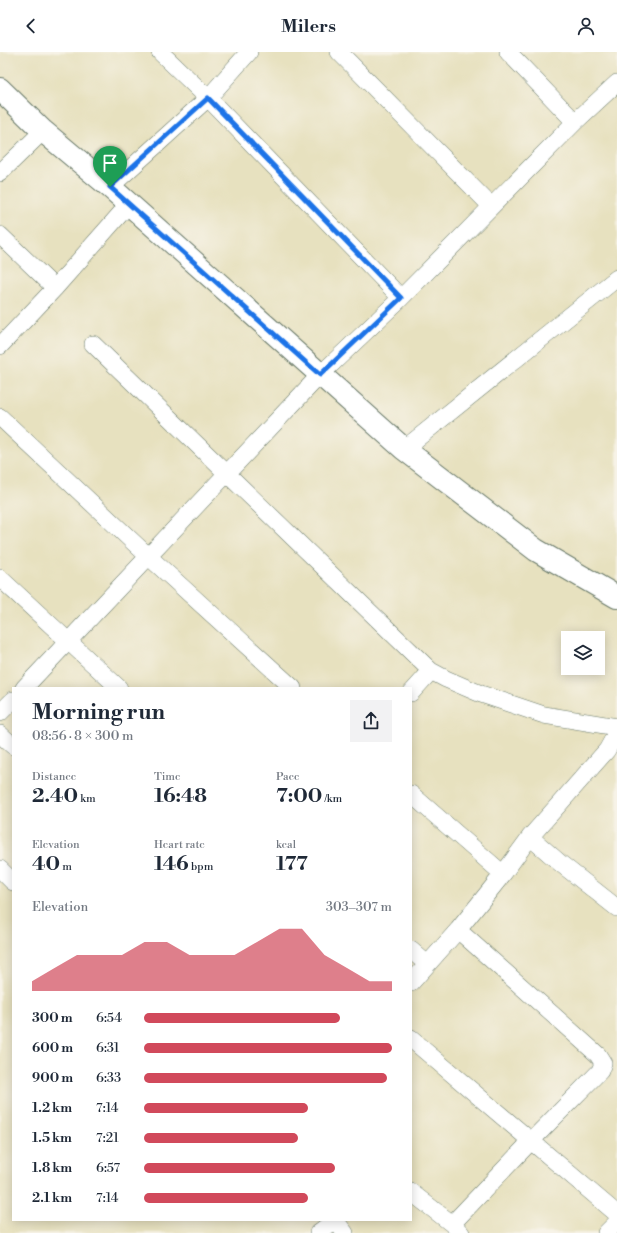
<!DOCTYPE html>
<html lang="en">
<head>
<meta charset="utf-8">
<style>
  body { margin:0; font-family:"Libre Bodoni",serif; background:#f2f2f3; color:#1f2937; height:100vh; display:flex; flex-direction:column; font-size:15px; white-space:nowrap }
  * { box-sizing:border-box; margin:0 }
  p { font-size:13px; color:#747a83 }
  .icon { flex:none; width:22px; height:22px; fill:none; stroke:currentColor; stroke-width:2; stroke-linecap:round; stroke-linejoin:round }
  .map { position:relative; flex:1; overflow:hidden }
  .panel { position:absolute; left:12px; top:635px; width:400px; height:534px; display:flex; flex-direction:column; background:#fff; border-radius:0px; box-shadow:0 2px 10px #0003 }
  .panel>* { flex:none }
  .buttons { position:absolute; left:561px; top:579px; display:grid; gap:8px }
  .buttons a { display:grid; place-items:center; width:44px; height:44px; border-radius:0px; background:#fff; box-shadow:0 2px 10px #0003; font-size:20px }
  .pin { position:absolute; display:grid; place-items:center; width:34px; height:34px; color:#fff; margin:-41px -17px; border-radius:50% 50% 50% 0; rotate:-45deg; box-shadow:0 0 4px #0007 }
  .pin .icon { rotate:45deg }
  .round { display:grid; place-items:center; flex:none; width:42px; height:42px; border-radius:0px; background:#f2f2f3 }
  .summary { display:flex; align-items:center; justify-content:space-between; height:68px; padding:0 20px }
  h1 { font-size:22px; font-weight:700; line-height:30px }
  .stats { display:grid; grid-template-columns:repeat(3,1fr); gap:6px; height:68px; padding:4px 20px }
  .stats div { display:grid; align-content:center }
  .stats b { font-size:20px; font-weight:700 }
  .stats small { font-size:11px; font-weight:400 }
  .stats p { font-size:11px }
  .chart { height:112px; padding:8px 20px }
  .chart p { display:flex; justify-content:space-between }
  .chart svg { width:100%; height:72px; margin-top:4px; fill:#d1495b; opacity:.7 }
  ul { padding:0 20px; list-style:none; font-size:13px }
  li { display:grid; grid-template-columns:64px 48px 1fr; align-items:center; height:30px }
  li i { height:10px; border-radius:5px; background:#d1495b }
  header { display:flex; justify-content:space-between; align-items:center; height:52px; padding:0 20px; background:#fff; font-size:18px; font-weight:700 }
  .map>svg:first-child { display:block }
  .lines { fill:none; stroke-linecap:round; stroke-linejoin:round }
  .street-casing { stroke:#657665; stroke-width:18 }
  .secondary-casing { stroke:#657665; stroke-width:24 }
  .street { stroke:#fff; stroke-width:17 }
  .secondary { stroke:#fff; stroke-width:22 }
  .route-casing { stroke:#fff; stroke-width:8 }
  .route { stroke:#1a73e8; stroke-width:5 }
</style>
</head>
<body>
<header><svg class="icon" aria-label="back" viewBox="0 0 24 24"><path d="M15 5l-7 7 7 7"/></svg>Milers<svg class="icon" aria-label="person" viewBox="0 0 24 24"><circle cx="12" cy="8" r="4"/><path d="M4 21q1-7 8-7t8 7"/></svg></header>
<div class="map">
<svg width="617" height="1181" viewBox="0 0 617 1181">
  <rect width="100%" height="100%" fill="#f7f3e8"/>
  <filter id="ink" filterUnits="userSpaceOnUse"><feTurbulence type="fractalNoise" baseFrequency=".025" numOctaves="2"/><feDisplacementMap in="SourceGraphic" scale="8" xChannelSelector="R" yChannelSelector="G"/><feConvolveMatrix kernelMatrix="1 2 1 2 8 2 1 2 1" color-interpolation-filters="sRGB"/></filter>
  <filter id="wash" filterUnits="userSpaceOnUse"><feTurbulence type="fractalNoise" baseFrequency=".012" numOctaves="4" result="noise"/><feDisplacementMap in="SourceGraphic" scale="16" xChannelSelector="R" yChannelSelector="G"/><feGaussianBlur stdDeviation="0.9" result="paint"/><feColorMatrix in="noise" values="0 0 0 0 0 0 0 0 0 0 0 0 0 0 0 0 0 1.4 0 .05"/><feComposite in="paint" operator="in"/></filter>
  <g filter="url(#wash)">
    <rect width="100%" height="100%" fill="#e7e1bf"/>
  </g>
  <g filter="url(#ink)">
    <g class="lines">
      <g class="street-casing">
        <path id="street" d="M160,0L208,46L401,246
          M339,0L491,154
          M508,0L575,70
          M0,121L43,79
          M110,135L208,46L249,0
          M0,183L55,236
          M93,292L431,619
          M0,294L55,236L129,152
          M0,365L148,504L293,636
          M404,397L617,226
          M0,526L119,636
          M24,636L320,323L401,246L575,70L617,31
          M411,641L431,619L446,627L481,642L544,663L617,675
          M0,661L13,648
          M0,682L13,694
          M411,742L503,822
          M530,785L560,811L617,856
          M0,817L13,830
          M411,898L427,912
          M411,931L458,878L503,822L530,785L607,698L617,680
          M411,987L617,1162
          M411,1140L452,1172L461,1181
          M335,1168L345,1181
          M452,1172L531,1089L600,1019L603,1011L598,1003L458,878
          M318,1181L335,1168
          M606,1181L617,1170"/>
      </g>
      <g class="secondary-casing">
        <path id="secondary" d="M0,37L43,79L110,135L404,397L536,498L617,545"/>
      </g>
      <use href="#street" class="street"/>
      <use href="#secondary" class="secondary"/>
    </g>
  </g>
  <g class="lines" filter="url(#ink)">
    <g class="route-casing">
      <path id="route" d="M208,46L401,246L320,323L110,135Z"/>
    </g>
    <use href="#route" class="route"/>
  </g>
</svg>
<div class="buttons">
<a><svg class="icon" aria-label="layers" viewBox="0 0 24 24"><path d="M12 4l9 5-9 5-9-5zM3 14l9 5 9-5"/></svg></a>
</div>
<div class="pin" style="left:110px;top:135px;background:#1e9e55"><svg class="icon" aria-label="arrive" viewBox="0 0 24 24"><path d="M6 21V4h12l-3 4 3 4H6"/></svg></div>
<section class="panel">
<div class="summary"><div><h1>Morning run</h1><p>08:56 · 8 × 300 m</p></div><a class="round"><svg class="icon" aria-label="share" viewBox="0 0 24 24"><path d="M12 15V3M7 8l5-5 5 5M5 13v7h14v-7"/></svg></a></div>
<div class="stats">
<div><p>Distance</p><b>2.40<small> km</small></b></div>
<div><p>Time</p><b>16:48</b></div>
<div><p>Pace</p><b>7:00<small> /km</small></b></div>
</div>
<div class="stats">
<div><p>Elevation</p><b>40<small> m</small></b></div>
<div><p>Heart rate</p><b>146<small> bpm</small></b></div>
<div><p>kcal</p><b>177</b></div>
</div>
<div class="chart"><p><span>Elevation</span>303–307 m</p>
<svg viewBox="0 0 160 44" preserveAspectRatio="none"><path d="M0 44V38L10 30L20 22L30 22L40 22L50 14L60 14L70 22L80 22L90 22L100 14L110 6L120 6L130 22L140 30L150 38L160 38V44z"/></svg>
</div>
<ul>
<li><b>300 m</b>6:54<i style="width:79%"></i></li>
<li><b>600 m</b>6:31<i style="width:100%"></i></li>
<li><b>900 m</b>6:33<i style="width:98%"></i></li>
<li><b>1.2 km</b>7:14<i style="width:66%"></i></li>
<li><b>1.5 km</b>7:21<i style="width:62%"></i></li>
<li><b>1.8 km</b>6:57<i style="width:77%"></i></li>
<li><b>2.1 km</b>7:14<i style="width:66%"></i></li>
</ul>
</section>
</div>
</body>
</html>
